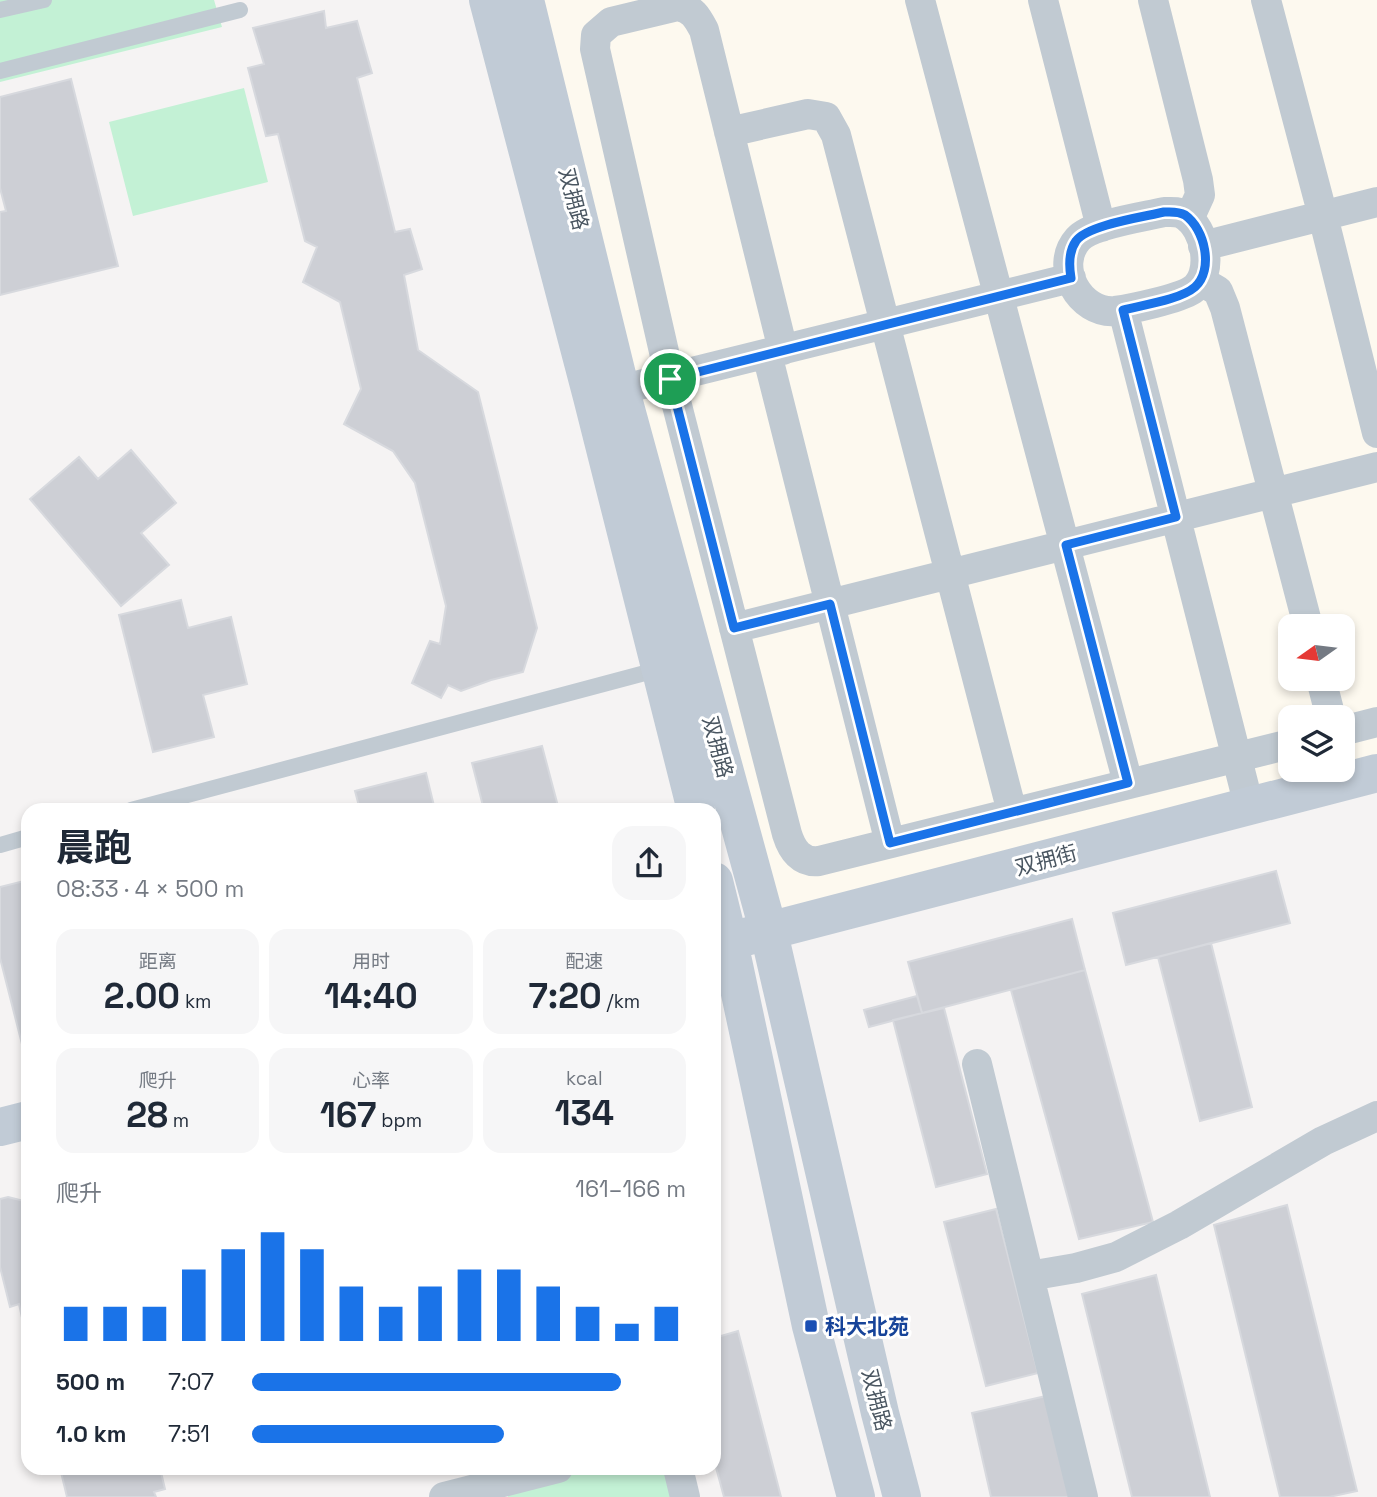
<!DOCTYPE html>
<html lang="zh">
<head>
<meta charset="utf-8">
<style>
  body { margin:0; font-family:"Space Grotesk","Noto Sans SC",sans-serif; background:#f6f6f7; color:#1f2937; height:100vh; display:flex; flex-direction:column; font-size:26px; white-space:nowrap }
  * { box-sizing:border-box; margin:0 }
  p { font-size:23px; color:#747a83 }
  .icon { flex:none; width:38px; height:38px; fill:none; stroke:currentColor; stroke-width:2; stroke-linecap:round; stroke-linejoin:round }
  .map { position:relative; flex:1; overflow:hidden }
  .drawer { position:absolute; left:21px; top:803px; width:700px; height:672px; display:flex; flex-direction:column; background:#fff; border-radius:21px; box-shadow:0 4px 10px #0003 }
  .drawer>* { flex:none }
  .needle { width:46px; rotate:256deg }
  .buttons { position:absolute; left:1278px; top:614px; display:grid; gap:14px }
  .buttons a { display:grid; place-items:center; width:77px; height:77px; border-radius:14px; background:#fff; box-shadow:0 4px 10px #0003; font-size:35px }
  .pin { position:absolute; display:grid; place-items:center; width:60px; height:60px; color:#fff; margin:-30px; border:4px solid #fff; border-radius:50%; box-shadow:0 2px 7px #0007 }
  .round { display:grid; place-items:center; flex:none; width:74px; height:74px; border-radius:21px; background:#f6f6f7 }
  .overview { display:flex; align-items:center; justify-content:space-between; height:119px; padding:0 35px }
  h1 { font-size:38px; font-weight:700; line-height:52px }
  .figures { display:grid; grid-template-columns:repeat(3,1fr); gap:10px; height:119px; padding:7px 35px }
  .figures div { display:grid; align-content:center; border-radius:18px; background:#f6f6f7; text-align:center }
  .figures b { font-size:35px; font-weight:700 }
  .figures small { font-size:19px; font-weight:400 }
  .figures p { font-size:19px }
  .chart { height:196px; padding:14px 35px }
  .chart p { display:flex; justify-content:space-between }
  .chart svg { width:100%; height:126px; margin-top:7px; stroke:#1a73e8; stroke-width:6 }
  ul { padding:0 35px; list-style:none; font-size:23px }
  li { display:grid; grid-template-columns:112px 84px 1fr; align-items:center; height:52px }
  li i { height:18px; border-radius:9px; background:#1a73e8 }
  .map>svg:first-child { display:block }
  .commercial { fill:#fdf9ef; fill-rule:evenodd }
  .green { fill:#c3f1d5 }
  .building { fill:#cdcfd5; stroke:#d7d9de; stroke-width:2 }
  .lines { fill:none; stroke-linecap:round; stroke-linejoin:round }
  .lane { stroke:#c1cad2; stroke-width:16 }
  .street { stroke:#c1cad2; stroke-width:30 }
  .secondary { stroke:#c1cbd6; stroke-width:38 }
  .route-casing { stroke:#fff; stroke-width:14 }
  .route { stroke:#1a73e8; stroke-width:9 }
  .transit-dot { fill:#1a4fb4; stroke:#fff; stroke-width:2.5 }
  .labels { text-anchor:middle; dominant-baseline:central; stroke-width:6; stroke-linejoin:round; paint-order:stroke }
  .street-label { font-size:21px; fill:#4a5661; stroke:#fff }
  .transit-label { font-size:21px; font-weight:bold; fill:#164399; stroke:#fff; text-anchor:start }
</style>
</head>
<body>
<div class="map">
<svg width="1377" height="1497" viewBox="0 0 1377 1497">
  <rect width="100%" height="100%" fill="#f5f3f3"/>
  <path class="commercial" d="M528,0H1377V773L769,933ZM1290,626H1342V679H1290ZM1290,718H1342V770H1290Z"/>
  <path class="green" d="M0,0H214L222,27L0,82Z
    M244,88L268,182L133,216L109,122Z
    M559,1468H677L684,1497H508L504,1482Z"/>
  <path class="building" d="M324,11L326,28L357,21L372,73L357,78L395,232L410,229L422,269L404,275L418,350L478,392L537,628L523,672L491,680L461,691L448,685L441,698L412,683L430,641L440,644L446,606L415,483L393,451L344,424L361,389L340,302L303,282L317,247L305,241L278,134L266,136L248,68L264,64L253,28Z
    M71,79L118,266L0,295V212L6,211L0,188V97Z
    M131,450L176,503L141,533L169,565L121,606L30,499L79,457L98,479Z
    M181,600L188,628L231,617L247,684L203,695L214,737L153,752L119,615Z
    M542,746L559,810H484L472,763Z
    M426,773L435,810H360L355,791Z
    M1276,871L1290,923L1126,965L1113,913Z
    M28,880V1055L25,1056L0,958V887Z
    M1072,919L1085,970L922,1013L908,962Z
    M1211,943L1252,1107L1200,1121L1158,957Z
    M1085,970L1153,1222L1079,1239L1011,990Z
    M917,996L922,1013L869,1027L864,1010Z
    M944,1008L987,1174L936,1187L893,1020Z
    M8,1197L28,1202V1326L24,1327L19,1304L10,1307L0,1267V1199Z
    M1287,1205L1357,1491L1329,1497H1280L1214,1225Z
    M996,1209L1038,1373L986,1386L944,1222Z
    M1156,1275L1210,1497H1132L1082,1294Z
    M738,1331L781,1497H724L714,1460V1338Z
    M1046,1396L1069,1497H991L972,1413Z
    M60,1468H160L165,1489L154,1492L156,1497H67Z"/>
  <g class="lines">
    <path class="lane" d="M0,10L44,0
      M0,71L240,10
      M131,810L660,669
      M0,845L28,837"/>
    <path class="street" d="M920,0L1128,783
      M1043,0L1101,227
      M1153,0L1198,180L1200,195L1189,219
      M1266,0L1323,216L1377,433
      M729,132L808,114L826,117L836,135L1012,812
      M1164,212C1171,212 1178,211 1184,215C1206,228 1215,275 1192,290C1178,299 1131,309 1115,311C1080,314 1053,267 1078,239C1091,224 1143,217 1164,212Z
      M1203,246L1377,202
      M1201,281L1218,291L1225,308L1308,626
      M1123,310L1249,806
      M783,350L704,30C697,17 693,9 678,6L611,22L596,35L595,49L670,378L787,834C792,850 801,863 819,861L1290,744
      M767,354L890,843
      M599,395L1071,278
      M734,628L1377,467
      M1321,679L1331,718
      M1342,731L1377,722
      M977,1064L1083,1497
      M1029,1276L1076,1268L1116,1257L1179,1225L1323,1141L1377,1116
      M678,1468L685,1497
      M444,1497L558,1468"/>
    <path class="secondary" d="M488,0L592,397L696,810
      M525,0L621,391L769,933L880,1413L902,1497
      M714,881L729,942L811,1326L856,1497
      M714,945L1377,773
      M0,1127L28,1120"/>
  </g>
  <g class="lines">
    <g class="route-casing">
      <path id="route" d="M1164,212C1171,212 1178,211 1185,215C1205,229 1214,270 1195,287C1180,300 1142,305 1123,310L1176,517L1066,545L1128,783L890,843L830,604L734,628L670,379L1071,278C1069,266 1068,252 1076,241C1087,225 1143,217 1164,212Z"/>
    </g>
    <use href="#route" class="route"/>
  </g>
  <rect class="transit-dot" x="804" y="1319" width="14" height="14" rx="3.5"/>
  <g class="labels">
    <g class="street-label">
      <text transform="translate(574 199) rotate(76)">双拥路</text>
      <text transform="translate(718 747) rotate(75)">双拥路</text>
      <text transform="translate(1046 860) rotate(-15)">双拥街</text>
      <text transform="translate(877 1400) rotate(76)">双拥路</text>
    </g>
    <g class="transit-label">
      <text x="825" y="1326">科大北苑</text>
    </g>
  </g>
</svg>
<div class="buttons">
<a><svg class="needle" viewBox="-14 -14 28 28"><path d="M0-13l5 13h-10z" fill="#e53935"/><path d="M0 13l5-13h-10z" fill="#747a83"/></svg></a>
<a><svg class="icon" aria-label="layers" viewBox="0 0 24 24"><path d="M12 4l9 5-9 5-9-5zM3 14l9 5 9-5"/></svg></a>
</div>
<div class="pin" style="left:670px;top:379px;background:#1e9e55"><svg class="icon" aria-label="arrive" viewBox="0 0 24 24"><path d="M6 21V4h12l-3 4 3 4H6"/></svg></div>
<section class="drawer">
<div class="overview"><div><h1>晨跑</h1><p>08:33 · 4 × 500 m</p></div><a class="round"><svg class="icon" aria-label="share" viewBox="0 0 24 24"><path d="M12 15V3M7 8l5-5 5 5M5 13v7h14v-7"/></svg></a></div>
<div class="figures">
<div><p>距离</p><b>2.00<small> km</small></b></div>
<div><p>用时</p><b>14:40</b></div>
<div><p>配速</p><b>7:20<small> /km</small></b></div>
</div>
<div class="figures">
<div><p>爬升</p><b>28<small> m</small></b></div>
<div><p>心率</p><b>167<small> bpm</small></b></div>
<div><p>kcal</p><b>134</b></div>
</div>
<div class="chart"><p><span>爬升</span>161–166 m</p>
<svg viewBox="0 0 160 44" preserveAspectRatio="none"><path d="M5 44V32M15 44V32M25 44V32M35 44V19M45 44V12M55 44V6M65 44V12M75 44V25M85 44V32M95 44V25M105 44V19M115 44V19M125 44V25M135 44V32M145 44V38M155 44V32"/></svg>
</div>
<ul>
<li><b>500 m</b>7:07<i style="width:85%"></i></li>
<li><b>1.0 km</b>7:51<i style="width:58%"></i></li>
</ul>
</section>
</div>
</body>
</html>
